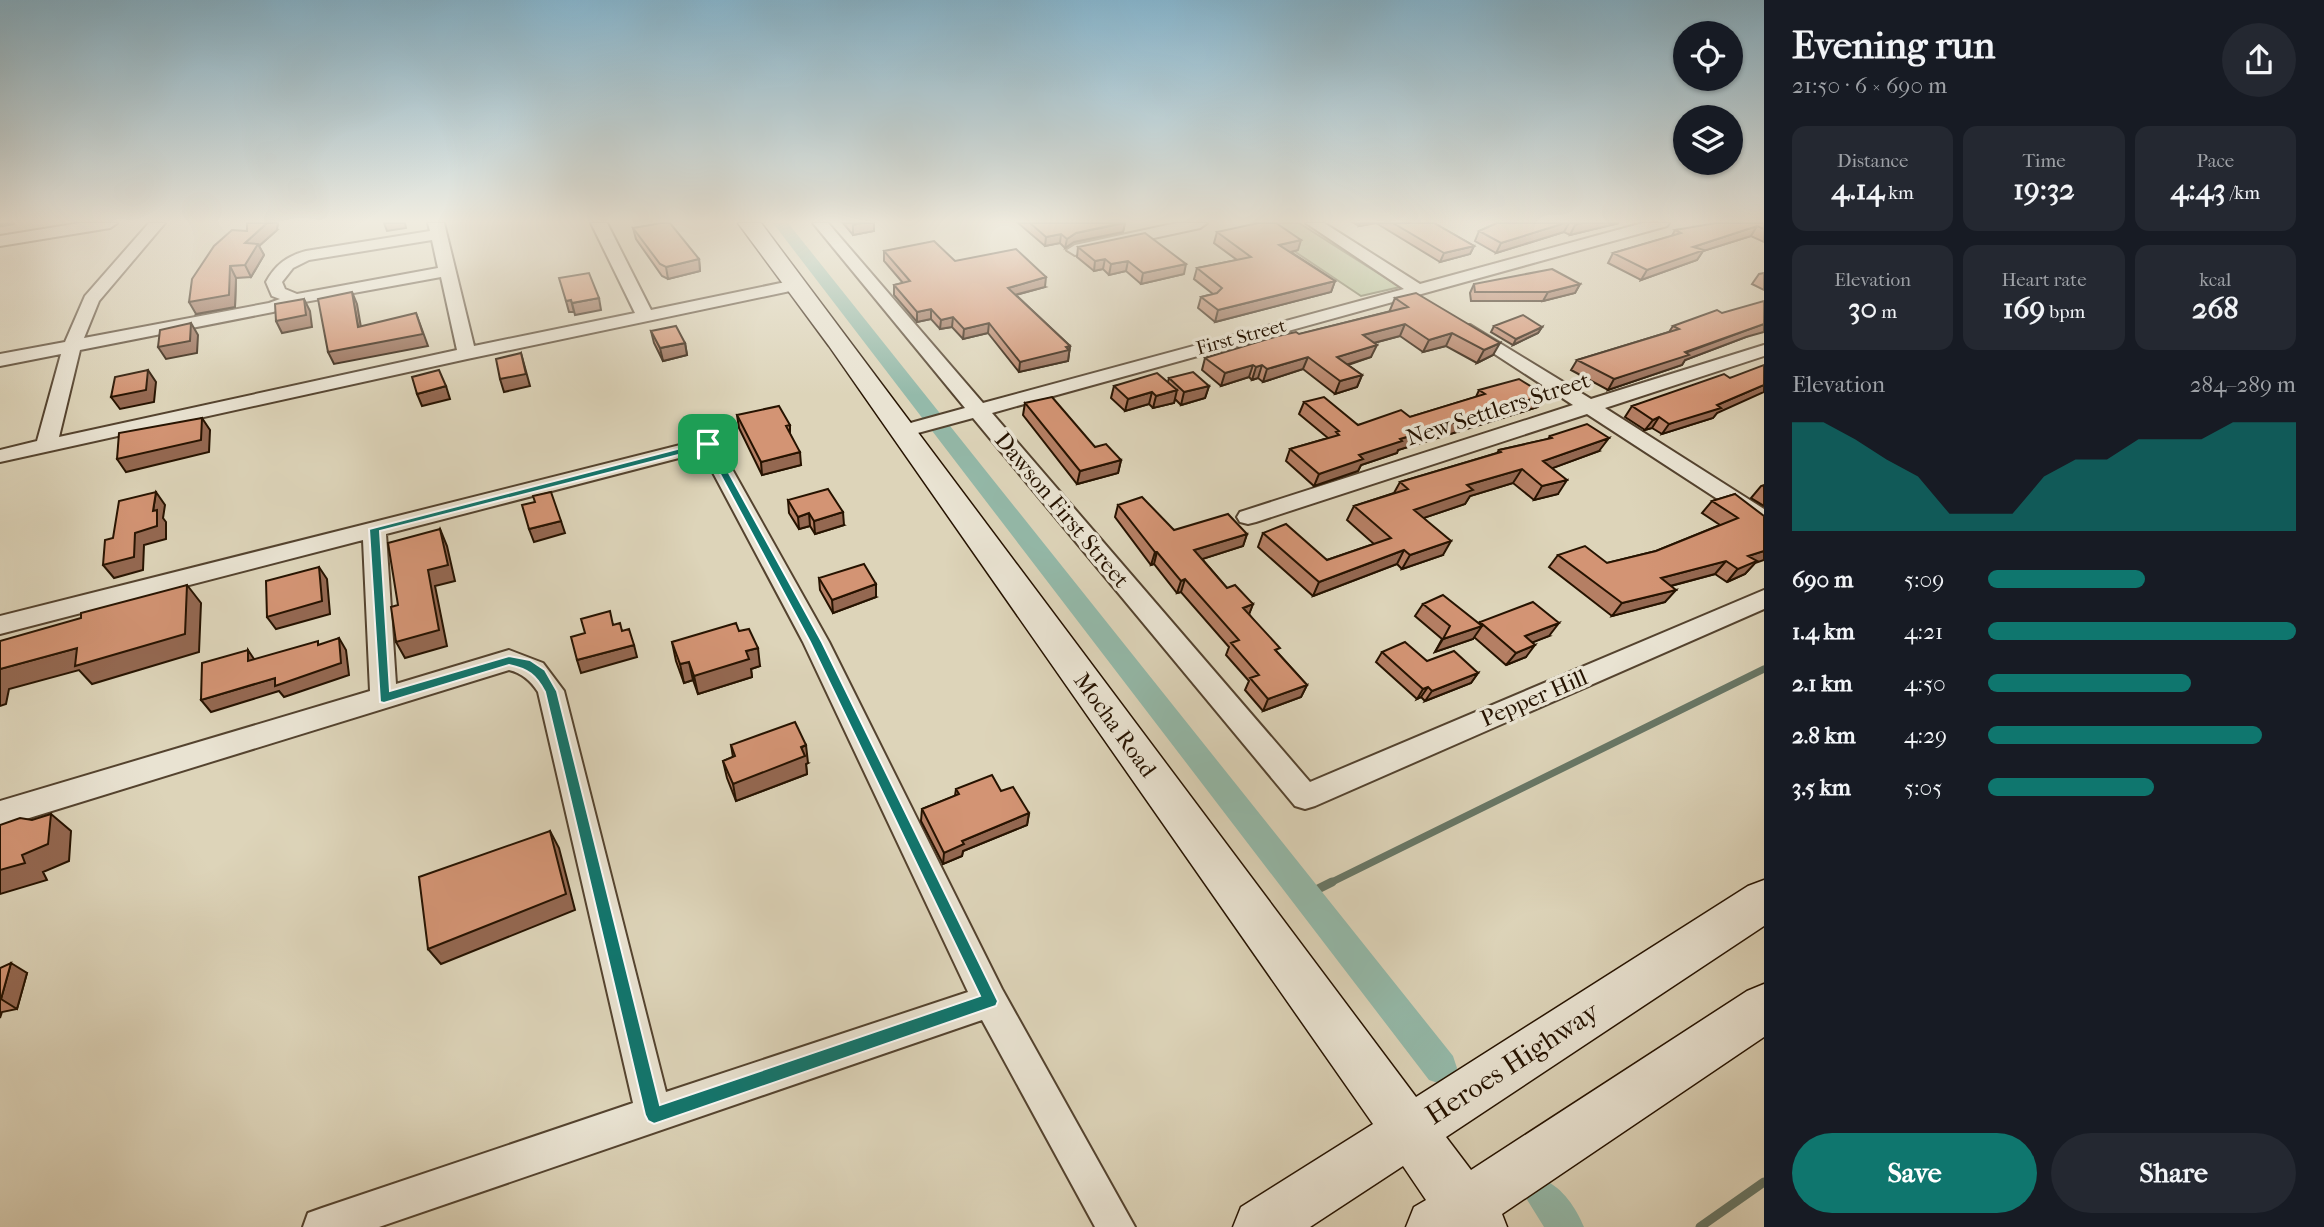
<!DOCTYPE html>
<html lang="en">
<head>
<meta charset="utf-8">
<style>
  body { margin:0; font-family:"IM FELL French Canon",serif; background:#242831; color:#f1f3f6; height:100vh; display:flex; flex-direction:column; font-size:26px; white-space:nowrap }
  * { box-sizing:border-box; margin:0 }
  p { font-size:23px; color:#9ea1a6 }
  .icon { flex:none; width:38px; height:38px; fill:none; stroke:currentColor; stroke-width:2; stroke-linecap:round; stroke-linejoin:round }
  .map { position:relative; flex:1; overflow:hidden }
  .side { display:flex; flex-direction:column; background:#171b24; width:560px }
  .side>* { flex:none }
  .tools { position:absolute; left:1673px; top:21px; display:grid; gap:14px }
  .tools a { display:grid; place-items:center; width:70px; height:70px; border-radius:50%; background:#171b24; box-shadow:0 2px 5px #0004; font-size:35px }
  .pin { position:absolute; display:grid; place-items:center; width:60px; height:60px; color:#fff; margin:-30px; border-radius:14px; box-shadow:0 4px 10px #0006 }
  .round { display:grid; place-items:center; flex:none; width:74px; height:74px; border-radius:37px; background:#242831 }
  .summary { display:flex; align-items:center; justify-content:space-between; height:119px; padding:0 28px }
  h1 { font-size:38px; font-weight:700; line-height:52px }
  .stats { display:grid; grid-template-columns:repeat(3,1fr); gap:10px; height:119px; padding:7px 28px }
  .stats div { display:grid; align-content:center; border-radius:14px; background:#242831; text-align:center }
  .stats b { font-size:30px; font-weight:700 }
  .stats small { font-size:19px; font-weight:400 }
  .stats p { font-size:19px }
  .chart { height:196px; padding:14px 28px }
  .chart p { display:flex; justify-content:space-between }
  .chart svg { width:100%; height:126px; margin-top:7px; fill:#0f766e; opacity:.7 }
  .primary-button { display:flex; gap:14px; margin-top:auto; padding:14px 28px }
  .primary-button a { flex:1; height:80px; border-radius:42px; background:#0f766e; color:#fff; font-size:28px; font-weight:700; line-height:80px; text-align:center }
  .primary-button a+a { background:#242831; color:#f1f3f6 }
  ul { padding:0 28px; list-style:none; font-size:23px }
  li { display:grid; grid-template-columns:112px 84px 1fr; align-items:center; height:52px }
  li i { height:18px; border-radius:9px; background:#0f766e }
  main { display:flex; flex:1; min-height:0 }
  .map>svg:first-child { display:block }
  .green { fill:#afbd90; stroke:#6a6848; stroke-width:2 }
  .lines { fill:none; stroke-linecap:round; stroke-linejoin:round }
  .stream-far2 { stroke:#687766; stroke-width:4.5 }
  .stream-far1 { stroke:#687766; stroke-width:7 }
  .stream { stroke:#687766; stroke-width:9 }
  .canal { fill:#94b9a9; fill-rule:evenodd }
  .street-casing { stroke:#54432f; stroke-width:4 }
  .secondary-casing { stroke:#261301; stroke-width:3 }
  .street { fill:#e9e3d2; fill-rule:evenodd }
  .secondary { fill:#e9e3d2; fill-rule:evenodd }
  .wall { fill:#b57f64; stroke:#261301; stroke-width:2 }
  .shaded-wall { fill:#946851; stroke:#261301; stroke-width:2 }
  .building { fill:#d39474; stroke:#261301; stroke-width:2 }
  .route { fill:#0f766e; stroke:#fff; stroke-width:2; fill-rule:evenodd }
  .labels { text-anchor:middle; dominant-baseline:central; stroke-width:7; stroke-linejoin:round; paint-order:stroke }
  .far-street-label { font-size:19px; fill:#261301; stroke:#e9e3d2 }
  .street-label { font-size:23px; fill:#261301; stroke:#e9e3d2 }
  .near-street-label { font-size:28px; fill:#261301; stroke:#e9e3d2 }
</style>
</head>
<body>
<main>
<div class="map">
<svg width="1764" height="1227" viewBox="0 0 1764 1227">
  <rect width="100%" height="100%" fill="#ddd4b9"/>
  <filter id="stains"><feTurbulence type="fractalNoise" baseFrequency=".00286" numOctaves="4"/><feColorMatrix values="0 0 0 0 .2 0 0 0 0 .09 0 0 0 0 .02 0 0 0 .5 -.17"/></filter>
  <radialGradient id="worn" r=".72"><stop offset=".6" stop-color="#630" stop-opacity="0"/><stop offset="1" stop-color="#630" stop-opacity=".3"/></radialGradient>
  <path class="green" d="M1252,223H1299L1400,287L1361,296Z"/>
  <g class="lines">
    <path class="stream-far2" d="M0,225L13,223"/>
    <path class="stream-far1" d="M1328,884L1764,669"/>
    <path class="stream" d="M1306,895L1332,882
      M1700,1227L1764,1182"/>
    <path class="canal" d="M773,223H788L1453,1056L1457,1068L1453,1080L1441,1084L1429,1080Z
      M1544,1180C1563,1188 1576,1208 1584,1227H1544L1526,1198L1531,1185Z"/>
    <g class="street-casing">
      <path id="street" d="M80,223H117L110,228L0,246V236Z
        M149,223H165L99,301L84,338L269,303L280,299L272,296L266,282C275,265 287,256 306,251L430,231L428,223H444L474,346L635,313L591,223H607L651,310L795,280L803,285L795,290L467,359L0,462V450L37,441L61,354L0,366V354L65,342L85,296ZM432,240L438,268L297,294L285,289L282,282L293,268L309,260ZM441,277L457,350L59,437L80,350L273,312L299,303Z
        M813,223H828L983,403L1404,289L1306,223H1324L1420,284L1643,223H1669L1667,226L992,413L1310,782L1764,590V609L1315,806L1305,809L1295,806L973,418L903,437L896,435L893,431L896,427L965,408Z
        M1177,223H1207L1200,228L1075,255L1067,250L1075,245Z
        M1470,325L1591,399L1764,345V356L1605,408L1764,509V526L1756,524L1587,414L1256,522L1248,524L1240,522L1237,517L1240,512L1573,405L1464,334L1461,330L1464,326Z
        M708,438L715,440L718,444L829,642L1002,989L1135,1227H1095L982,1020L379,1227H303L308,1213L322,1208L633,1103L538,692C531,681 522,673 509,670L0,827V801L370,691L363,540L0,634V616ZM702,452L803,642L968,992L666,1092L564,691L543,663L509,650L396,684L386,534Z"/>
    </g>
    <g class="secondary-casing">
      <path id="secondary" d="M738,223H761L1416,1097L1748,886L1764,880V926L1446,1137L1471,1170L1747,991L1764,984V1037L1502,1214L1507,1227H1406L1414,1207L1426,1200L1403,1166L1310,1227H1233L1241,1207L1373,1124L829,346Z"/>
    </g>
    <use href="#street" class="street"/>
    <use href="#secondary" class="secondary"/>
  </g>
  <path class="wall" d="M843,223H874V231L853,235Z
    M1018,223H1125L1123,232L1074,242L1065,248L1060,243L1045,246Z
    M1354,223H1434L1474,246L1470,254L1440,262L1376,223L1359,226Z
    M1497,223H1619L1570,235L1564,232L1496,253L1475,241L1479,231Z
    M1764,223V242L1751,236L1703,251L1697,260L1641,280L1608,263L1613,253L1672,236L1675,230Z
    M633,228L699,259L700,271L668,279L662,276L636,239Z
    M277,230L259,246L264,255L251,277L236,278L235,307L196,314L247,231Z
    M1217,232L1298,250L1291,252L1335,281L1331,292L1215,322L1198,308L1201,297L1213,294L1194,279L1197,268L1237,260L1214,243Z
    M1078,247L1184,274L1141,284L1126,271L1109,275L1103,269L1094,271L1077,257Z
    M884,251L955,261L1045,287L1016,295L1070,346L1068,361L1019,372L988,333L963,339L952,327L940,329L931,319L917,322L894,295V285L903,283L884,261Z
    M1764,273V290L1752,284L1759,274Z
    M1474,284H1580L1575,293L1543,301H1471L1470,293Z
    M1395,298L1493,355L1477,363L1446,346L1423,352L1400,336L1374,343L1371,357L1348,365L1362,375L1357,387L1335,394L1303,369L1263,382L1258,378L1252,380L1249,377L1221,386L1202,370L1205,358L1391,311L1390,310Z
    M1494,326L1542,327L1538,333L1513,345L1491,332Z
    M1673,326L1746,337L1685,360L1682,365L1608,390L1571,370L1577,360L1669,332Z
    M651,331L685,343L687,355L663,361L654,343Z
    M1169,378L1209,386L1205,398L1181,405L1175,399L1174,403L1153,408L1149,404L1125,411L1111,398L1114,386L1168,382Z
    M1730,378L1717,413L1713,418L1662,434L1652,428L1645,430L1625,417L1632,406Z
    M1479,390L1545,395L1538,407L1398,450L1397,453L1361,465L1358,471L1314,486L1286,461L1290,449L1328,438L1299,414L1304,402L1358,425L1410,417L1476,397Z
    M1025,403L1095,447L1121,460L1118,473L1077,484L1023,415Z
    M737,415L790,425V434L801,465L762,475L739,428Z
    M1550,436L1599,451L1552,468L1558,494L1534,500L1513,483L1470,496L1465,504L1423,518L1443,555L1402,569L1397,564L1313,596L1258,547L1263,533L1327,560L1374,544L1347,520L1354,506L1394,493L1400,482L1497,453L1499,450L1548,439Z
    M1764,485V506L1751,498L1761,486Z
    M1735,494L1755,563L1745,574L1727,582L1715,574L1671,586L1665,602L1612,616L1549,567L1558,555L1607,563L1656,551L1720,525L1702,513L1712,501Z
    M788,500L844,525L815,534L810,526L799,529L789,513Z
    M1118,505L1174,530L1247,534L1243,546L1202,559L1227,588L1253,604L1249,614L1278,653L1307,685L1301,697L1263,711L1245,690L1249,681L1226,655L1229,647L1181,592L1177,593L1154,564L1151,565L1115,517Z
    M819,578L876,597L833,613L820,590Z
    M1423,604L1479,624L1480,622L1549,636L1532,642L1526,657L1506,665L1474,637L1473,639L1435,652L1442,639L1415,616Z
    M739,631L760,666L751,669L752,677L698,694L693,680L684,683L676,661L672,642Z
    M1382,652L1427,661L1478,673L1471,683L1425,701L1421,697L1417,699L1376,662Z
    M731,745L808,763L806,764L807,774L736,801L727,778L723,761L733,757Z
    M956,789L1001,791L1029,813L1027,825L963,851L962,856L943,864L921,821L922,809L955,796Z
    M0,968L27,973L17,1009L2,1012L0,1018Z"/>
  <path class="shaded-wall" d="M267,223H278L277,230L259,246L264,255L251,277L245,265V243Z
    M384,223H405L406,228L387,231Z
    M862,223H874V231L853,235V225Z
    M1125,223L1123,232L1074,242L1065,248L1067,239L1076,233Z
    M1361,223H1376L1359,226Z
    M1565,223H1569L1564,232L1496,253L1501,243Z
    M1582,223H1619L1570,235L1575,225Z
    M1757,226L1751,236L1703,251L1697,260L1641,280L1647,270L1693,247Z
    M1061,234L1060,243L1045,246L1046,237Z
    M1301,240L1298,250L1276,256L1279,245Z
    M1474,246L1470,254L1440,262L1444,253Z
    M699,259L700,271L668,279L666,267Z
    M1105,259L1103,269L1094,271L1095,261Z
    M1128,261L1126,271L1109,275L1111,264Z
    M1186,264L1184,274L1141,284L1143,273Z
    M230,266L236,278L235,307L196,314L189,302Z
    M1046,277L1045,287L1007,297L1008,288Z
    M1335,281L1331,292L1215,322L1218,310Z
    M1580,284L1575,293L1543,301L1548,292Z
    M352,292L357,304L363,339L358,327Z
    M599,298L601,310L575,315L572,303Z
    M304,299L310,311L312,327L282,333L276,321Z
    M571,300L574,312H569L566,301Z
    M931,309V319L917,322V312Z
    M416,313L428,346L334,364L328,352Z
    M953,317L952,327L940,329L941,320Z
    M191,323L198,335L197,353L166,359L158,347Z
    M989,323L988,333L963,339L964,329Z
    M1405,324L1400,336L1358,347L1363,335Z
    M1764,324V332L1746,337L1685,360L1682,365L1608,390L1614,379Z
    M1542,327L1538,333L1513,345L1516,339Z
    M1452,333L1446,346L1423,352L1429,340Z
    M685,343L687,355L663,361L660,348Z
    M1500,343L1493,355L1477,363L1484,350Z
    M1377,345L1371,357L1333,369L1337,357Z
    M1070,346L1068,361L1019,372L1020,362Z
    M521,353L530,386L504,392L500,379Z
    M1308,357L1303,369L1263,382L1267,369Z
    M1253,365L1249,377L1221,386L1225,373Z
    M1262,365L1258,378L1252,380L1256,367Z
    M148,370L156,382L154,402L120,409L111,397Z
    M1362,375L1357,387L1335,394L1340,381Z
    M1764,385V392L1717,413L1713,418L1662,434L1669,424L1717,405Z
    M446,386L450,399L422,406L417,394Z
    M1209,386L1205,398L1181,405L1184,392Z
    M1177,390L1174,403L1153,408L1156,396Z
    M1152,392L1149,404L1125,411L1128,399Z
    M1545,395L1538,407L1398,450L1397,453L1361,465L1358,471L1314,486L1319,474L1359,455L1400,439Z
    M1659,417L1652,428L1645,430L1653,420Z
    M202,418L210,430L209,452L126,472L117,459Z
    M1609,438L1599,451L1534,475L1543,461Z
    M800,452L801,465L762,475L761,462Z
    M1121,460L1118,473L1077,484L1080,471Z
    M1522,469L1513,483L1470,496L1465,504L1406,524L1414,510L1467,485Z
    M1567,480L1558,494L1534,500L1542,486Z
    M156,492L165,505L163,518L166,522V539L144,545L143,570L114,578L103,565L153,511Z
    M843,512L844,525L815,534L814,521Z
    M809,513L810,526L799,529L798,517Z
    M561,521L565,533L534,542L529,529Z
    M440,529L447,546L455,581L435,586L447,646L405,658L396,642Z
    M1247,534L1243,546L1190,563L1194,550Z
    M1451,541L1443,555L1402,569L1410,555Z
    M1404,550L1397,564L1313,596L1319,582Z
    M1764,551V560L1755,563L1745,574L1727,582L1748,556Z
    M1155,552H1157L1154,564L1151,565Z
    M1726,561L1715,574L1651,591L1661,578Z
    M319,567L327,579L330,614L276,629L267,617Z
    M1185,579L1181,592L1177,593L1181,581Z
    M876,584V597L833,613L832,600Z
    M187,585L201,603L199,652L92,684L79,670L9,689L6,704L0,706V669L77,648Z
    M1676,590L1665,602L1612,616L1622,603Z
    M1253,604L1248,617L1243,608Z
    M1559,623L1549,636L1516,649L1525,636Z
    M1482,626L1473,639L1435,652L1443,639Z
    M339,638L346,650L349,675L284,697L279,691L211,712L201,700L275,678Z
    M634,645L637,657L581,673L577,660Z
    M1535,645L1526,657L1506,665L1516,653Z
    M758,648L760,666L751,669L752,677L698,694L694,676L746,651Z
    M248,650L256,662L248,661Z
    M689,662L693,680L684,683L680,664Z
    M1478,673L1471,683L1425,701L1432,691Z
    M1307,685L1301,697L1263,711L1268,699Z
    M1428,687L1421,697L1417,699L1423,689Z
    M806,745L808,763L806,764L807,774L736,801L733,784Z
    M1029,813L1027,825L963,851L962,856L943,864L944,853L962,841Z
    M51,814L71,831L69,861L43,872L47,880L0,894V870L22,855Z
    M550,831L559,848L575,910L441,964L428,949Z
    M11,963L27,973L17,1009L1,999Z"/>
  <path class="building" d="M247,223H267L245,243L258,244L245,265L230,266L229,295L189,302L192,279L214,246L232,230L247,231Z
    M661,223H670L699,259L666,267L660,264L633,228Z
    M1030,223H1122L1076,233L1067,239L1061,234L1046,237Z
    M1258,223H1276L1301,240L1279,245L1335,281L1218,310L1201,297L1217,293L1222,288L1197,268L1251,257L1217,232Z
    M1393,223H1434L1474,246L1444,253Z
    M1497,223H1565L1501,243L1479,231Z
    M1716,223H1764V229L1757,226L1693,247L1704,250L1647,270L1613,253L1681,233L1675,230Z
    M1145,233L1186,264L1143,273L1128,261L1111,264L1105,259L1095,261L1078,247Z
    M934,241L955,261L1016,249L1046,277L1008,288L1070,346L1066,347L1069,350L1020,362L989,323L964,329L953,317L941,320L931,309L917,312L894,285L910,281L884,251Z
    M1552,269L1580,284L1548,292H1475L1474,284Z
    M589,273L599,298L572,303L571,300L566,301L559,278Z
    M352,292L358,327L416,313L423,334L328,352L318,299Z
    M1416,293L1500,343L1484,350L1452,333L1429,340L1405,324L1363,335L1377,345L1337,357L1362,375L1340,381L1308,357L1267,369L1262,365L1256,367L1253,365L1225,373L1205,358L1278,336L1296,332L1299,334L1408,307L1395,298Z
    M304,299L306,315L276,321L275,304Z
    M1764,301V324L1685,352L1689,355L1614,379L1577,360L1679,329L1673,326L1717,310L1722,313Z
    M1523,315L1542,327L1516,339L1494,326Z
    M191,323L190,341L158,347L160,330Z
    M676,326L685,343L660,348L651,331Z
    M521,353L526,374L500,379L496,359Z
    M1764,365V385L1717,405L1721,408L1669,424L1659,417L1653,420L1632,406L1724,374L1730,378Z
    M148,370L146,390L111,397L115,377Z
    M439,370L446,386L417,394L412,377Z
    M1193,372L1209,386L1184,392L1169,378Z
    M1157,373L1177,390L1156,396L1152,392L1128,399L1114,386Z
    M1519,379L1545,395L1400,439L1402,441L1359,455L1363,459L1319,474L1290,449L1339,435L1336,432L1339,431L1304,402L1324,397L1358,425L1401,410L1410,417L1485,394L1479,390Z
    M1052,397L1095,447L1106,444L1121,460L1080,471L1025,403Z
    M779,406L790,425L786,426L800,452L761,462L737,415Z
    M202,418L201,440L117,459L119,433Z
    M1587,424L1609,438L1543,461L1567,480L1542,486L1522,469L1467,485L1473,490L1414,510L1451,541L1410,555L1404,550L1319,582L1263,533L1286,524L1327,560L1391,538L1354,506L1408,489L1400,482L1501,452L1499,450L1552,438L1550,436Z
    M828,489L843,512L814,521L809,513L798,517L788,500Z
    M156,492L153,511L157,510V526L135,533L134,557L103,565L105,540L113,538L119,501Z
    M551,492L561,521L529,529L522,505L535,502L533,496Z
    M1735,494L1764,516V551L1748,556L1757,561L1738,569L1726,561L1661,578L1676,590L1622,603L1558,555L1585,546L1607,563L1656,551L1738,518L1712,501Z
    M1142,497L1174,530L1228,514L1247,534L1194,550L1227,588L1235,585L1253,604L1243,608L1280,648L1275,650L1307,685L1268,699L1250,678L1259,675L1231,643L1239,640L1185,579L1181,581L1157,552H1155L1118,505Z
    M440,529L448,565L428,570L439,630L396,642L391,607L398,605L388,543Z
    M864,564L876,584L832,600L819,578Z
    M319,567L322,601L267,617L266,581Z
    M187,585L185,634L75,666L77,648L0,669V641L81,618V613Z
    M1443,595L1482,626L1443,639L1450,626L1423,604Z
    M1533,602L1559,623L1525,636L1535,645L1516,653L1480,622Z
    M610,611L613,625L620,623L622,631L629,629L634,645L577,660L571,637L585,633L581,619Z
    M736,623L739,631L749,629L758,648L746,651L749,659L694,676L689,662L680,664L672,642Z
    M339,638L341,663L275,686V678L201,700L202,663L248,650V661L318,641V645Z
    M1405,642L1427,661L1454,651L1478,673L1432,691L1428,687L1423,689L1382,652Z
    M795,722L806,745L801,747L805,756L733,784L723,761L735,756L731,745Z
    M992,775L1001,791L1013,787L1029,813L962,841L964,844L944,853L922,809L959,794L956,789Z
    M51,814L48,844L22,855L25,863L0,870V825L20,818L32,820Z
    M550,831L566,894L428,949L419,877Z
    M11,963L1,999H0V968Z"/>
  <linearGradient id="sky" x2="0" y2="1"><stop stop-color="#86b6cf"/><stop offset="0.56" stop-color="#f0ece0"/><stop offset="1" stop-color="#f0ece0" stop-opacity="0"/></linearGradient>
  <rect width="1764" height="395" fill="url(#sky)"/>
  <path class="route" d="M708,441L713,444L822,642L998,1001L996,1006L990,1008L654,1124L648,1121L645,1115L545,692C536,675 528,669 509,665L384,703L380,702L369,529ZM706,448L810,642L980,996L660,1105L557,691L545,670L530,660L509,656L390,691L380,531Z"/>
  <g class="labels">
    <g class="far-street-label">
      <text transform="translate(1241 337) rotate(-15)">First Street</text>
    </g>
    <g class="street-label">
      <text transform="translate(1498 409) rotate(-18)">New Settlers Street</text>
      <text transform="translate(1062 510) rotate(50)">Dawson First Street</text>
      <text transform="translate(1534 698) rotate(-23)">Pepper Hill</text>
      <text transform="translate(1115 725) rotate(54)">Mocha Road</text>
    </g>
    <g class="near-street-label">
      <text transform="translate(1512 1063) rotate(-33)">Heroes Highway</text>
    </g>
  </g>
  <rect width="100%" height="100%" filter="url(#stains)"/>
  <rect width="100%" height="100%" fill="url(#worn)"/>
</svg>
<div class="tools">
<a><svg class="icon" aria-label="locate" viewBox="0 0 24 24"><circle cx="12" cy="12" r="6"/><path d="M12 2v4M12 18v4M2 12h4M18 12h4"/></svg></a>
<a><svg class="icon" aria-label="layers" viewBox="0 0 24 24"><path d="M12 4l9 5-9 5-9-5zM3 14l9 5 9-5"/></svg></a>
</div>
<div class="pin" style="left:708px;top:444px;background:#1e9e55"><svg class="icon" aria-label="arrive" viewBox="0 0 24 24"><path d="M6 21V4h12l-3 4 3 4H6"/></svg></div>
</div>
<section class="side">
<div class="summary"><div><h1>Evening run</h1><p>21:50 · 6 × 690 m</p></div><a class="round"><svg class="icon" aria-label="share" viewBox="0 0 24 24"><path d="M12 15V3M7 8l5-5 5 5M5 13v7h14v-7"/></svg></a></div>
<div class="stats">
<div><p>Distance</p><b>4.14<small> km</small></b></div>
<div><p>Time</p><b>19:32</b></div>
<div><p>Pace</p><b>4:43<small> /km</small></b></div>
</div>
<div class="stats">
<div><p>Elevation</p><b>30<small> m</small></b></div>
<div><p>Heart rate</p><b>169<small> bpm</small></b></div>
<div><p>kcal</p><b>268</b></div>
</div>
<div class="chart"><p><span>Elevation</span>284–289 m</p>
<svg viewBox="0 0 160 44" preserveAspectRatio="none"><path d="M0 44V6L10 6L20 12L30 19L40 25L50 38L60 38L70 38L80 25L90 19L100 19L110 12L120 12L130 12L140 6L150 6L160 6V44z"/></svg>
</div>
<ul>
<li><b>690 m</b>5:09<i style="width:51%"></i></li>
<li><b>1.4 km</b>4:21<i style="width:100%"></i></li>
<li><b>2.1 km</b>4:50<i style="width:66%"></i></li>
<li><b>2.8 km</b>4:29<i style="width:89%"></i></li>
<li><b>3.5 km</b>5:05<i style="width:54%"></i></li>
</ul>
<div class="primary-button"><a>Save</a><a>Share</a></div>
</section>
</main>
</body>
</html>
